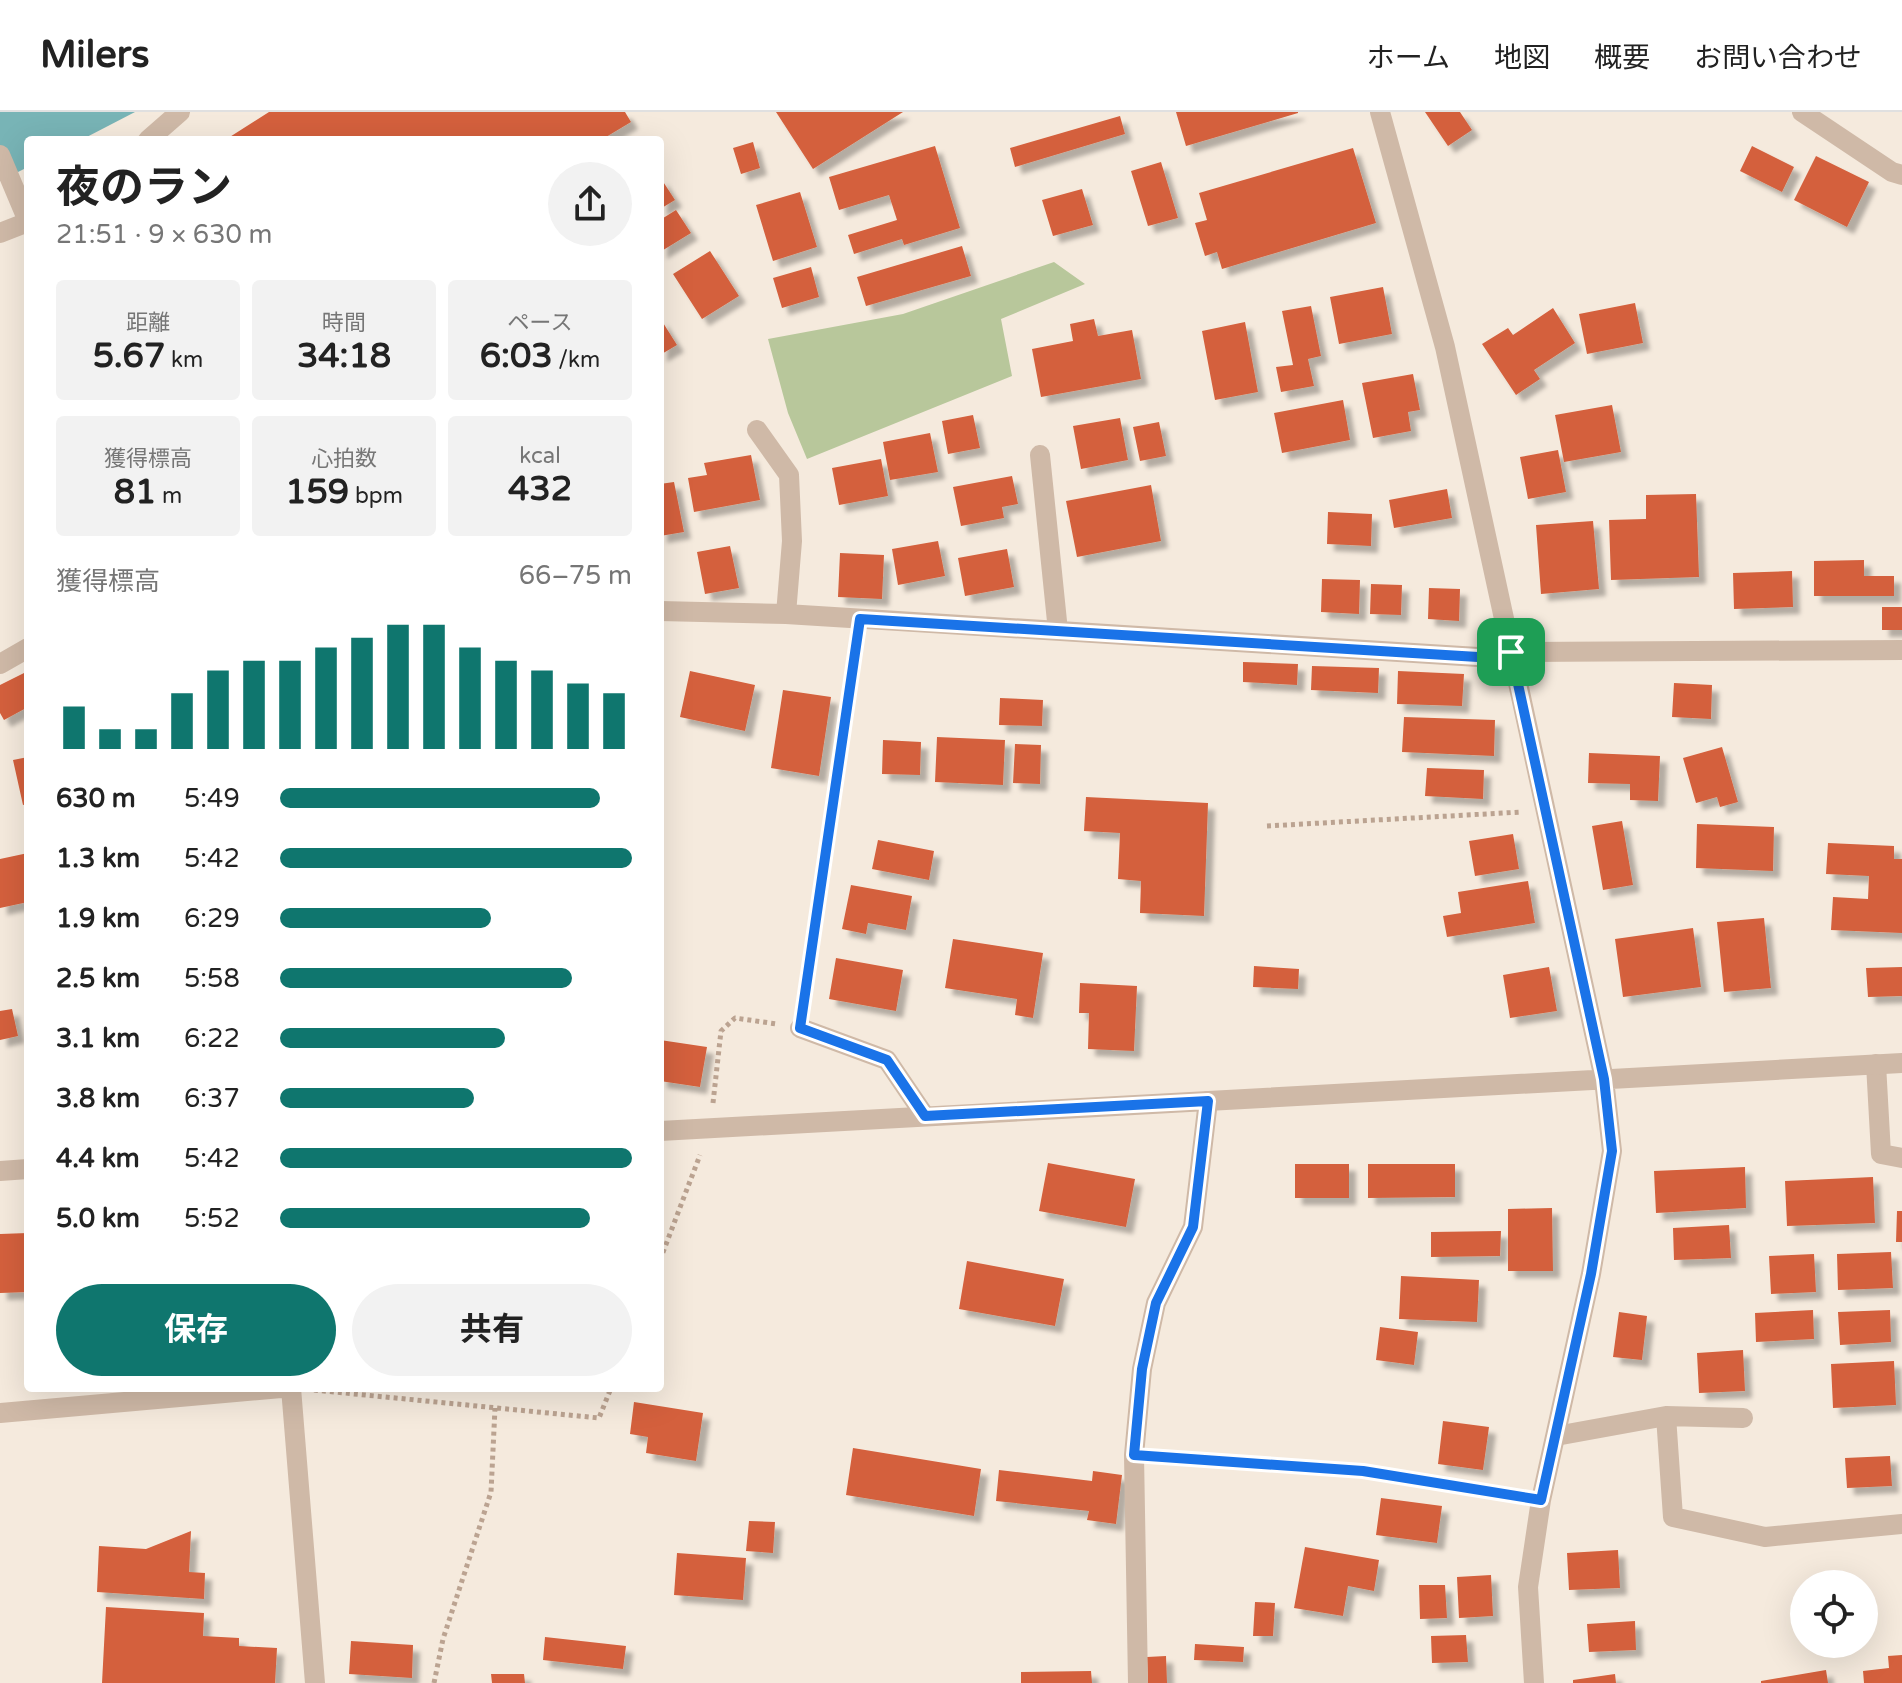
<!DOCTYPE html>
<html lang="ja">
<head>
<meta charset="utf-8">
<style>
  body { margin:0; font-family:"Varela Round","Noto Sans JP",sans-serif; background:#f2f2f2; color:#222; height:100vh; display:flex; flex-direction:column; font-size:30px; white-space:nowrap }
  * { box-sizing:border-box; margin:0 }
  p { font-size:26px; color:#767676 }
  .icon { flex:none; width:44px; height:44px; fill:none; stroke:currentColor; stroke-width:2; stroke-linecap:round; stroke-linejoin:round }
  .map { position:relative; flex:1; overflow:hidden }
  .side { position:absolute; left:24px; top:24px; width:640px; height:1256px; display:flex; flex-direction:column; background:#fff; border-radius:8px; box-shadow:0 8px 32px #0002 }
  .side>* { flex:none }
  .fabs { position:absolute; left:1790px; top:1458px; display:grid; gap:16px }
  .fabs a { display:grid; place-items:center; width:88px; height:88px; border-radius:50%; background:#fff; box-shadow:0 8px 32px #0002; font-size:40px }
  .pin { position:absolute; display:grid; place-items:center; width:68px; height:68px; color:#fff; margin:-34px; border-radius:16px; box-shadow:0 4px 12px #0006 }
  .round { display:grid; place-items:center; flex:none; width:84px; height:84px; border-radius:42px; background:#f2f2f2 }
  .head { display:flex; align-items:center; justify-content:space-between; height:136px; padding:0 32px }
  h1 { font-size:44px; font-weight:700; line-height:60px }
  .stats { display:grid; grid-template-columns:repeat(3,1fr); gap:12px; height:136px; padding:8px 32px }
  .stats div { display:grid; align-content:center; border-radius:8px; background:#f2f2f2; text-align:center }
  .stats b { font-size:34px; font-weight:700 }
  .stats small { font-size:22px; font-weight:400 }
  .stats p { font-size:22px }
  .chart { height:224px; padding:16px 32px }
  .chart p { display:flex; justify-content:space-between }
  .chart svg { width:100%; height:144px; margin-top:8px; stroke:#0f766e; stroke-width:6 }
  .action { display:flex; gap:16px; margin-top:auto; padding:16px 32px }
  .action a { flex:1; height:92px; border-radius:48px; background:#0f766e; color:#fff; font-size:32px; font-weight:700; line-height:92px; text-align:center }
  .action a+a { background:#f2f2f2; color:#222 }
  ul { padding:0 32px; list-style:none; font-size:26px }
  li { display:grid; grid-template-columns:128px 96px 1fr; align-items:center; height:60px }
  li i { height:20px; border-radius:10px; background:#0f766e }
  header { display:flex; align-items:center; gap:48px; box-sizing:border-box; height:112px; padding:0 40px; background:#fff; border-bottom:2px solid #e0e0e0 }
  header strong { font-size:38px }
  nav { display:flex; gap:44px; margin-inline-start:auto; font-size:28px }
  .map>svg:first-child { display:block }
  .green { fill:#b8c79b }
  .water { fill:#78b4b6 }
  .building { fill:#d4603c; filter:url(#shadow) }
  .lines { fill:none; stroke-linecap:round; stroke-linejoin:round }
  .path { stroke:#bba391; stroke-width:5; stroke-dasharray:4 4; stroke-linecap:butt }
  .minor { stroke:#cfb9a7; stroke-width:20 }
  .tertiary { stroke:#cfb9a7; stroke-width:20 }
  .route-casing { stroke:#fff; stroke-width:16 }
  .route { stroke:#1a73e8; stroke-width:10 }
</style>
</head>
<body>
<header>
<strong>Milers</strong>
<nav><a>ホーム</a><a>地図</a><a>概要</a><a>お問い合わせ</a></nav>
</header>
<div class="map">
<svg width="1902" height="1571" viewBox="0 0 1902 1571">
  <defs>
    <filter id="shadow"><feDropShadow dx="7" dy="7" stdDeviation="2" flood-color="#0004"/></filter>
  </defs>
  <rect width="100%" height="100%" fill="#f5eadd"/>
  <path class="green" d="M1054,150L1085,172L1001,207L1012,264L807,347L788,301L768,227L903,202Z"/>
  <path class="water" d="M0,0H135L81,28H28V55L0,69Z"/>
  <path class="building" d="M269,0H625L631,10L601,28H225Z
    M776,0H903L813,57Z
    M1176,0H1298V1L1186,34Z
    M1425,0H1460L1472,18L1448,34Z
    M1120,4L1125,22L1015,55L1010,36Z
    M753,30L760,56L741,62L733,36Z
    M935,34L960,116L904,133L902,127L854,142L848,123L897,108L889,83L839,98L829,65Z
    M1752,34L1794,55L1782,80L1740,59Z
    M1353,36L1376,111L1222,157L1217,140L1205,144L1195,111L1207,108L1199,81Z
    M1816,44L1869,70L1847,115L1794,88Z
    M1161,50L1178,106L1148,114L1131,59Z
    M660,65L675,88L660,97Z
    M1082,77L1093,113L1053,124L1042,88Z
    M800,80L817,135L773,149L756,93Z
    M676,98L691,121L660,140V108Z
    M962,134L971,164L866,194L857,165Z
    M710,139L739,184L702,207L673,162Z
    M811,155L819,185L782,196L773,166Z
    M1383,175L1392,222L1339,232L1330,185Z
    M1635,191L1643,231L1587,242L1579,202Z
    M1311,194L1321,244L1308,247L1314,274L1281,280L1276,255L1293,253L1282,199Z
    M1553,196L1575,231L1534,258L1540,267L1516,283L1482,232L1508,216L1513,223Z
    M660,206L677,233L660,243Z
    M1094,207L1098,224L1132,218L1141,267L1041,285L1032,237L1073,229L1070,212Z
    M1245,210L1258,280L1215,288L1202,219Z
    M1413,262L1420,298L1408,300L1411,319L1373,326L1362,271Z
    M1343,288L1350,328L1282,341L1274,301Z
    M1612,293L1621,340L1564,350L1555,303Z
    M973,303L980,336L948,342L942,309Z
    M1120,306L1128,348L1081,357L1073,314Z
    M1159,310L1166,344L1140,349L1133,315Z
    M930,321L938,360L890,368L883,330Z
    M1558,338L1566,380L1528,387L1520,345Z
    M751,343L760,388L694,400L688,366L707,363L704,351Z
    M881,347L888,384L839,393L832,356Z
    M1012,364L1018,392L1002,395L1004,406L961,414L953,375Z
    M674,370L684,420L660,424V372Z
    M1151,373L1161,429L1077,445L1066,389Z
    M1447,377L1452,406L1394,416L1389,388Z
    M1696,382L1699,465L1611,468L1609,408L1646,407V383Z
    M1328,400L1372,402L1371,434L1327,432Z
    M1593,409L1599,477L1541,482L1536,413Z
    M938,429L945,464L898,473L892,437Z
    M730,434L739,476L705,482L697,440Z
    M1007,437L1014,475L965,484L958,446Z
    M840,441L884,443L882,487L838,485Z
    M1864,448V464H1894V484H1814V449Z
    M1792,459L1793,495L1734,497L1733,461Z
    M1322,467L1360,468L1359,502L1321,500Z
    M1371,472L1402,473L1401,503L1370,502Z
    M1429,476L1460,477L1459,509L1428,507Z
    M1882,495H1902V518H1882Z
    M1243,550L1298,552L1297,573L1243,570Z
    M1312,554L1379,556L1378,581L1311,578Z
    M28,559V595L4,608L0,601V573Z
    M690,559L755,573L745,619L680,605Z
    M1398,559L1464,562L1462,594L1397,592Z
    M1674,571L1712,573L1711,607L1672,605Z
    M783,578L831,585L819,664L771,656Z
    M1000,586L1043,588L1042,614L999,613Z
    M1404,605L1495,608L1494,644L1402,640Z
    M937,625L1005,628L1003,673L935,670Z
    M883,628L921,630L920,663L882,662Z
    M1015,632L1041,633L1040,672L1013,671Z
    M1722,635L1738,690L1720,695L1717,685L1696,691L1683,646Z
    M1589,641L1660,644L1658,689L1630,688V672L1588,671Z
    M28,645V692L23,693L13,648Z
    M1427,656L1484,658L1483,687L1425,684Z
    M1086,685L1208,691L1204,804L1140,801L1141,769L1118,767L1120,721L1084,719Z
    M1622,709L1633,773L1603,778L1592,714Z
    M1697,712L1774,715L1773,759L1696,756Z
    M1513,722L1519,757L1475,764L1469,729Z
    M878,728L934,739L929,768L872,757Z
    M1828,731L1894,734V747H1902V821L1831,818L1833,785L1868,787L1869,764L1826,762Z
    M28,741V790L0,796V747Z
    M1528,769L1535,811L1447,825L1443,804L1461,801L1458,780Z
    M851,773L912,784L906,818L868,811L866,822L842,817Z
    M1764,806L1771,876L1724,880L1717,810Z
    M1693,816L1701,875L1623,885L1615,827Z
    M953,827L1043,841L1033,906L1015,903L1017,887L945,876Z
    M836,846L903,858L896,899L829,887Z
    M1254,854L1299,857L1298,877L1253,875Z
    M1549,855L1557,899L1510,906L1503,863Z
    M1902,855V884L1868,885L1866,856Z
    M1080,871L1137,874L1134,939L1088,937L1089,901H1079Z
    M12,897L18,924L0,928V899Z
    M660,928L707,935L700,975L660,969Z
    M1048,1051L1135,1067L1126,1115L1039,1099Z
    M1295,1052H1349V1086H1295Z
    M1368,1052H1455V1085L1368,1086Z
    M1745,1055L1746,1096L1656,1101L1654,1059Z
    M1873,1065L1875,1111L1787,1114L1785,1069Z
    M1552,1096L1553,1159H1508V1097Z
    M1897,1099H1902V1130H1896Z
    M1729,1113L1731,1146L1674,1148L1673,1116Z
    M1501,1119L1500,1144L1431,1145V1120Z
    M28,1121V1180L0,1181V1122Z
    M1891,1140L1893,1176L1838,1178L1837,1142Z
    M1814,1142L1816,1180L1771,1182L1769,1144Z
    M967,1149L1064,1167L1055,1214L959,1197Z
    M1401,1164L1479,1168L1477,1210L1399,1207Z
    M1813,1198L1814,1227L1756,1230L1755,1201Z
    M1890,1198L1891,1230L1840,1233L1838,1200Z
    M1619,1200L1647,1204L1642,1248L1613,1245Z
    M1380,1215L1418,1220L1414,1253L1376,1248Z
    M1743,1238L1745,1279L1699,1281L1697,1241Z
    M1894,1249L1896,1293L1833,1296L1831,1252Z
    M634,1290L703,1301L696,1349L646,1341L648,1325L630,1322Z
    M1443,1309L1489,1315L1483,1358L1438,1352Z
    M853,1336L981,1357L974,1404L846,1383Z
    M1890,1344L1892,1374L1847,1376L1845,1346Z
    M999,1358L1092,1369L1093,1359L1122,1363L1116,1412L1087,1408L1089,1399L996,1389Z
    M1381,1386L1442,1394L1437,1431L1376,1423Z
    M749,1409L775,1410L773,1441L746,1439Z
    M191,1419L189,1460L205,1461L204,1487L97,1480L99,1434L146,1437Z
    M1305,1435L1379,1448L1374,1479L1348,1474L1343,1504L1294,1496Z
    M1618,1438L1620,1476L1569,1478L1567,1441Z
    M677,1441L746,1446L743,1488L674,1483Z
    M1491,1463L1493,1504L1459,1506L1457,1465Z
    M1419,1473H1445L1447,1506L1420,1507Z
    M1255,1490L1275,1491L1273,1524H1253Z
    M106,1495L204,1501L203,1524L239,1526V1534L277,1536L275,1571H102Z
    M1635,1509L1636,1538L1589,1540L1587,1512Z
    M1466,1523L1468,1550L1432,1551L1431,1524Z
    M545,1525L626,1534L623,1557L543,1548Z
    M351,1529L413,1533L412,1566L349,1562Z
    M1195,1532L1244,1535L1243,1550L1194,1548Z
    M1902,1543V1571H1864L1863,1559L1889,1556L1888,1544Z
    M1166,1544L1167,1571H1148L1147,1545Z
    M1826,1558L1828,1571H1761V1569Z
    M1091,1559L1092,1571H1021V1560Z
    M491,1562H524L525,1571H492Z
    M1615,1562L1616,1571H1573V1568Z"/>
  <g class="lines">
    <path class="path" d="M1267,714L1522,700
      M804,890L857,532
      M713,991L721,919L735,906L777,912
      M660,1148L700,1043
      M314,1278L599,1306L611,1276
      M1159,1345L1363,1359L1515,1384
      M434,1571L443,1527L491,1380L495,1296"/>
    <path class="minor" d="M1802,0L1892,60L1902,63
      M148,28L180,0
      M0,43L28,109
      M0,121L28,110
      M757,318L789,363L792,429L786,502
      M1040,343L1058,519
      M660,499L786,502L1478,545L1511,540L1902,538
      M0,552L28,536
      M800,916L887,948L925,1004
      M1876,952L1881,1042L1902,1046
      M291,1276L315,1571
      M0,1301L281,1276
      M1666,1304L1673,1405L1765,1425L1902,1412
      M1556,1324L1666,1304L1743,1306
      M1138,1571L1134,1343L1142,1257L1156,1191L1193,1115L1208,989"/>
    <path class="tertiary" d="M1380,0L1445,235L1604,967L1612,1039L1591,1162L1541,1388L1528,1475L1534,1571
      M660,1019L1902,951
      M0,1059L28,1057"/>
  </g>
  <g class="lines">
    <g class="route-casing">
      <path id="route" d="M860,507L1478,545L1511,540L1604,967L1612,1039L1591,1162L1541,1388L1363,1359L1134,1343L1142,1257L1156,1191L1193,1115L1208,989L925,1004L887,948L800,916Z"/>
    </g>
    <use href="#route" class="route"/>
  </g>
</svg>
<div class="fabs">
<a><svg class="icon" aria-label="locate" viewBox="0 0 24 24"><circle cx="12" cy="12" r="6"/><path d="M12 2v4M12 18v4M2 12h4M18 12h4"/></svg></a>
</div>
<div class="pin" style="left:1511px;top:540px;background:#1e9e55"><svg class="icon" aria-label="arrive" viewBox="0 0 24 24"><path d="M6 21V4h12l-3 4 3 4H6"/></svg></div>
<section class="side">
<div class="head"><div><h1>夜のラン</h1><p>21:51 · 9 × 630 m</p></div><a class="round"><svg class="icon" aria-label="share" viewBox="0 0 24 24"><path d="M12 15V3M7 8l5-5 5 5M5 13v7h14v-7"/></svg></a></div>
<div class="stats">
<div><p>距離</p><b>5.67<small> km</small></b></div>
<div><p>時間</p><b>34:18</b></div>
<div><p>ペース</p><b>6:03<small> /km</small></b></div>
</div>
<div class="stats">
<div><p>獲得標高</p><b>81<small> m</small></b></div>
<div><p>心拍数</p><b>159<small> bpm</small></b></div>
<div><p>kcal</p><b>432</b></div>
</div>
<div class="chart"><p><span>獲得標高</span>66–75 m</p>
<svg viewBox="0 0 160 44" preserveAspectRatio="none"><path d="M5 44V31M15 44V38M25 44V38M35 44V27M45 44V20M55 44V17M65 44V17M75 44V13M85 44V10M95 44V6M105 44V6M115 44V13M125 44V17M135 44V20M145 44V24M155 44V27"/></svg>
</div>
<ul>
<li><b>630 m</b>5:49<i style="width:91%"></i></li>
<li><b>1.3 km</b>5:42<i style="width:100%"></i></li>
<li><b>1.9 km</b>6:29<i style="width:60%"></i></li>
<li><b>2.5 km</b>5:58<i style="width:83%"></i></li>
<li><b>3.1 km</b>6:22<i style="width:64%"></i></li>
<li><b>3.8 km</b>6:37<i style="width:55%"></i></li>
<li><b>4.4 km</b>5:42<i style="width:100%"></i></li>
<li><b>5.0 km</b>5:52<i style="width:88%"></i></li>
</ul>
<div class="action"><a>保存</a><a>共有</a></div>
</section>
</div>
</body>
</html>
